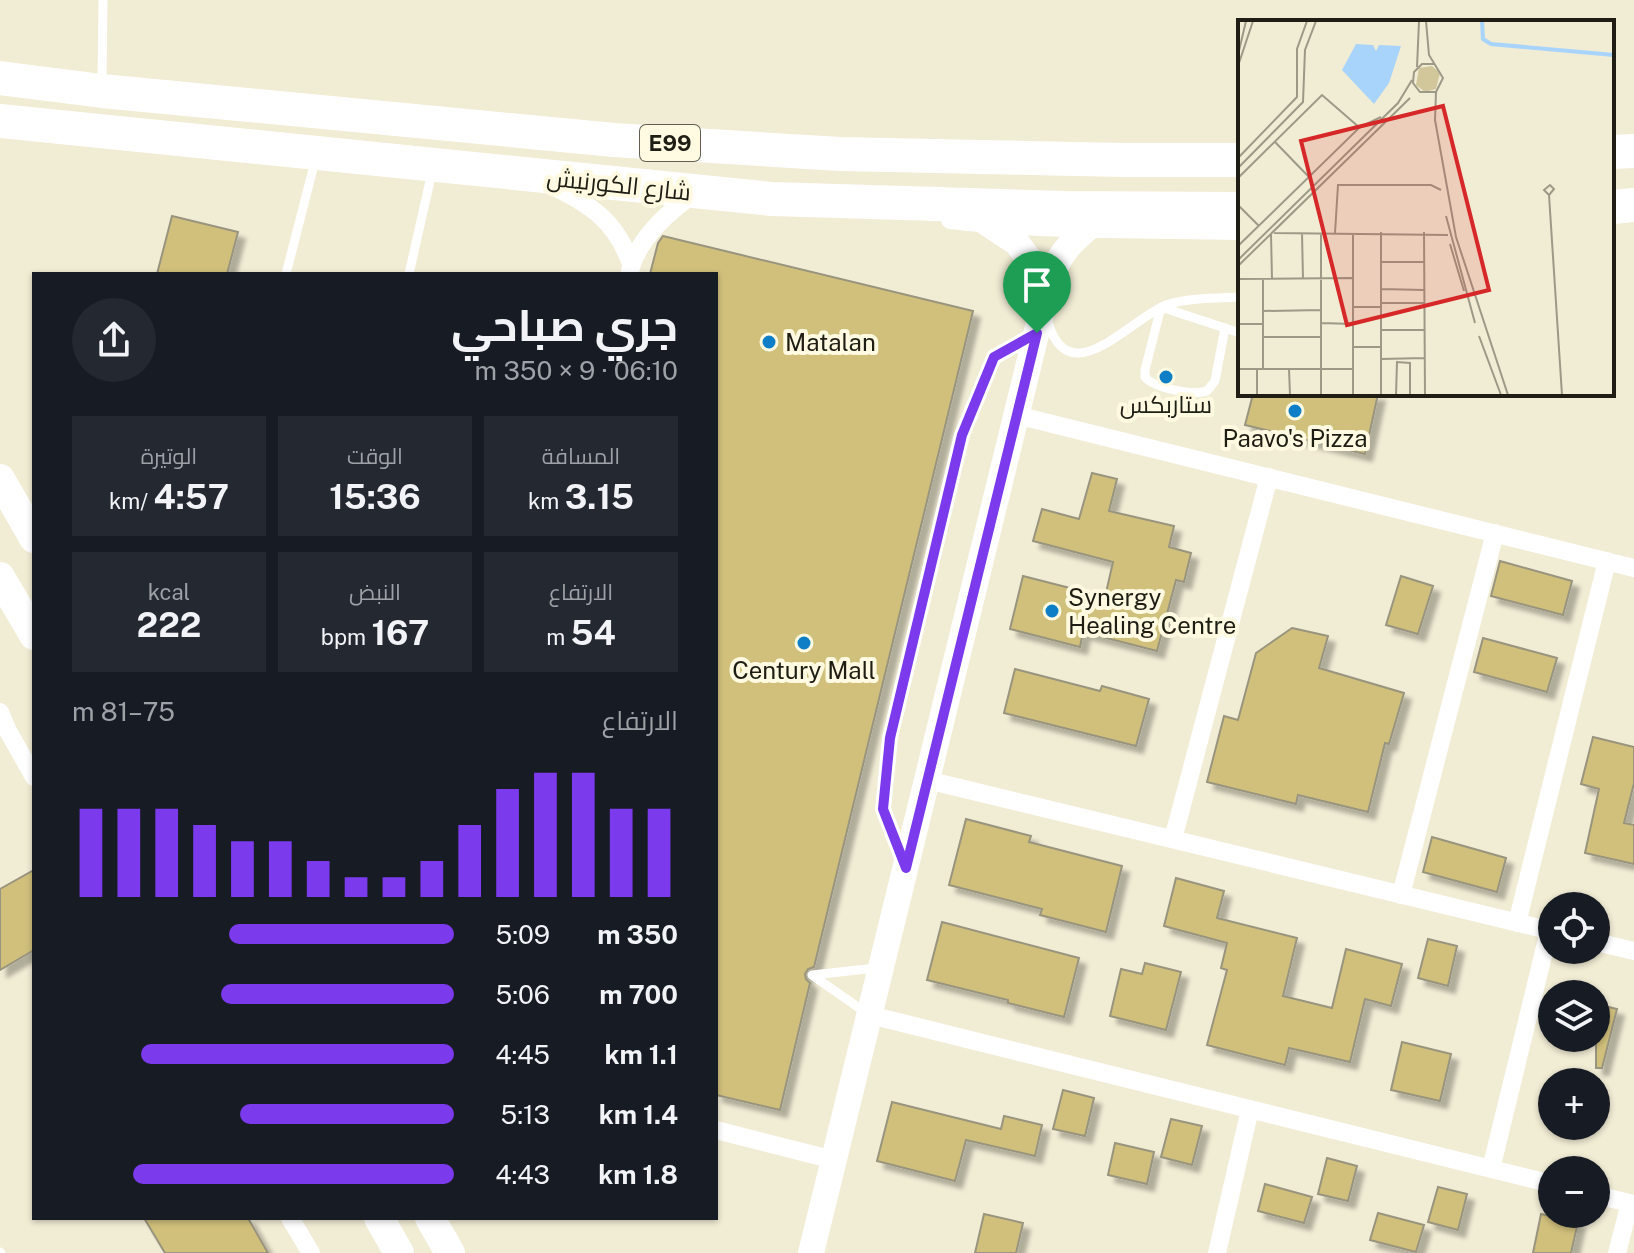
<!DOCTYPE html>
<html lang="ar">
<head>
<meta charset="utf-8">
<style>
  body { margin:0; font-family:"Public Sans",Cairo,sans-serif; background:#242831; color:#f1f3f6; direction:rtl; height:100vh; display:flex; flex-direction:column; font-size:30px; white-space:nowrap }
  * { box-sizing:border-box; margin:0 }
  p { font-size:26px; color:#9ea1a6 }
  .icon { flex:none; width:44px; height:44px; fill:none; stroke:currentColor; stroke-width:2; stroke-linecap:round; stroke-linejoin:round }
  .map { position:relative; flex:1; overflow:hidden; direction:ltr }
  .panel { position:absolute; left:32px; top:272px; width:686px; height:948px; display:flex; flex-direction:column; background:#171b24; border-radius:0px; box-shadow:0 2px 6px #0004; direction:rtl }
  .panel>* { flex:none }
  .buttons { position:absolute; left:1538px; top:892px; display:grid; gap:16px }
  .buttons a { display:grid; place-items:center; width:72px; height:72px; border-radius:50%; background:#171b24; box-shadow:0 2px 6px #0004; font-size:40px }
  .pin { position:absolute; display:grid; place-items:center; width:68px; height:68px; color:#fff; margin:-82px -34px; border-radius:50% 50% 50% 0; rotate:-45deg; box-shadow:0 0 8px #0007 }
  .pin .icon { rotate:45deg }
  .round { display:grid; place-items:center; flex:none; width:84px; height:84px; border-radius:42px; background:#242831 }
  .head { display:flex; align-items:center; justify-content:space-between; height:136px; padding:0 40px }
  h1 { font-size:44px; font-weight:700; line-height:60px }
  .metrics { display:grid; grid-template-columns:repeat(3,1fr); gap:12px; height:136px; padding:8px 40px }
  .metrics div { display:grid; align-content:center; border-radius:0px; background:#242831; text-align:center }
  .metrics b { font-size:34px; font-weight:700 }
  .metrics small { font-size:22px; font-weight:400 }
  .metrics p { font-size:22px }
  .chart { height:224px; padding:16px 40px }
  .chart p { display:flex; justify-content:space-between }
  .chart svg { width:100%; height:144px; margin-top:8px; stroke:#7c3aed; stroke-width:6 }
  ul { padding:0 40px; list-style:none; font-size:26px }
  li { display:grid; grid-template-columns:128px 96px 1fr; align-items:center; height:60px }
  li i { height:20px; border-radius:10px; background:#7c3aed }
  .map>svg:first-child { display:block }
  .building { fill:#d1c07c; stroke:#99947e; stroke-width:2; filter:url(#shadow) }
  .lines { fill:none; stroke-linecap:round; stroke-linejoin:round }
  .lane { stroke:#fff; stroke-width:9 }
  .street { stroke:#fff; stroke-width:18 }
  .secondary { stroke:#fff; stroke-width:26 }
  .primary { stroke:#fff; stroke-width:30 }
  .highway { stroke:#fff; stroke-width:34 }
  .route-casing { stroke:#fff; stroke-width:16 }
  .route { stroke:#7c3aed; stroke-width:10 }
  .poi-dot { fill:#0e7ec7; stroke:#fffae1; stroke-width:3 }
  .labels { text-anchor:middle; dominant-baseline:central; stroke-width:8; stroke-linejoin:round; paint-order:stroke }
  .shield { fill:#fffae1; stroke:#625f52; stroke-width:2 }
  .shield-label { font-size:22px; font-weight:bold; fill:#1f1d14 }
  .street-label { font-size:24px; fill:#1f1d14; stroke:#fffae1 }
  .poi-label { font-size:24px; fill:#1f1d14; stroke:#fffae1 }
  .inset-river { fill:none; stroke:#a8d4fc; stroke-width:4 }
  .inset-road { fill:none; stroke:#9d9987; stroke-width:2 }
  .view { fill:#d62828; fill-opacity:0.15; stroke:#d62828; stroke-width:4 }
  .inset-edge { fill:none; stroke:#1f1d14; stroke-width:4 }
</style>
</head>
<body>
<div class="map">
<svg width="1634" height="1253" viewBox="0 0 1634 1253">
  <defs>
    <filter id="shadow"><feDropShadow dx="7" dy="7" stdDeviation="2" flood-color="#0004"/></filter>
  </defs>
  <rect width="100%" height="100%" fill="#f1ecd4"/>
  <path class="building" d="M172,216L238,232L227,274H157Z
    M663,236L973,311L814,967L808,969L805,974L806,979L810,983L780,1110L716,1095V274H650L658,243Z
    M1253,394H1378L1365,454L1245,425Z
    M1092,473L1117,479L1109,511L1174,526L1169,547L1191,553L1184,582L1176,580L1157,651L1083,632L1080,647L1010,629L1023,576L1105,597L1113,562L1033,541L1042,509L1079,519Z
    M1500,561L1572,581L1563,615L1491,596Z
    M1401,576L1433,586L1418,634L1386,625Z
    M1292,628L1328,636L1319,668L1404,693L1389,744L1385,743L1368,812L1298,795L1296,804L1207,782L1224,716L1238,720L1256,653Z
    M1483,638L1557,658L1547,692L1474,672Z
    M1015,669L1100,691L1102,686L1149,699L1136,746L1004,713Z
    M1593,737L1634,747V783L1624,823L1634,825V864L1585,853L1599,789L1581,784Z
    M966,819L1031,836L1029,842L1122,866L1106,932L1040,915L1042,909L949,885Z
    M1432,837L1506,858L1497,892L1423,872Z
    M34,870V950L0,970V889Z
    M1176,878L1224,891L1217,918L1297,938L1283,996L1332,1008L1346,949L1402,964L1391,1006L1365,999L1350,1062L1289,1048L1285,1065L1207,1045L1227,970L1221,968L1227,943L1164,926Z
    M942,922L1079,958L1064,1017L1008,1003V1000L927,980Z
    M1428,939L1457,946L1448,986L1418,978Z
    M1145,963L1181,972L1166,1030L1110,1016L1121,969L1142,974Z
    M1596,1004L1617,1009L1602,1068H1596Z
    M1402,1042L1451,1054L1440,1101L1391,1090Z
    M1063,1090L1094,1098L1085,1136L1053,1129Z
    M892,1102L1001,1129L1004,1116L1042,1125L1035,1156L966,1140L955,1181L877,1161Z
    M1171,1119L1202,1126L1192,1165L1161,1157Z
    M1115,1143L1154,1152L1147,1184L1108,1175Z
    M1327,1158L1357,1166L1348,1201L1318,1194Z
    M1265,1184L1312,1197L1304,1223L1258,1211Z
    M1438,1187L1467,1194L1458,1230L1428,1222Z
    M1378,1213L1424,1225L1416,1252L1370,1240Z
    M984,1214L1023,1223L1016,1253H975Z
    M1541,1214L1578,1222L1571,1253H1533Z
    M144,1218H248L268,1253H165Z"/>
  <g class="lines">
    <path class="lane" d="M102,83L103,0
      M286,274L315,161
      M409,274L432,172
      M1048,322C1069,394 1129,320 1166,305C1186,298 1218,298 1240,297
      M1225,328L1215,381L1207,391C1193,396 1154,388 1145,377V370L1161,307L1240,333
      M902,858L883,809L890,738L962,435L994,357L1030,336
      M812,975L865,1012
      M812,975L876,968
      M0,1252L1,1253"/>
    <path class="street" d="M551,185C591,206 615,219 631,264
      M950,220C1046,231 1143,229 1240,231
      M630,271C638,238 670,210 697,192
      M1016,415L1634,568
      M0,712L8,731L34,777
      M927,780L1552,931
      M1173,839L1269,477
      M1401,895L1495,533
      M1517,923L1607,561
      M1596,942L1634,951
      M870,1015L1552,1184
      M716,1130L834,1160
      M1491,1169L1549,931
      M1596,1195L1634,1204
      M290,1218L311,1253
      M1217,1253L1250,1109
      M1617,1253L1630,1203"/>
    <path class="secondary" d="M988,224L1017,243L1034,266L1046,294
      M811,1253L1046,294C1057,261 1060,251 1088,228"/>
    <path class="primary" d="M0,479L34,538
      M0,577L34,635
      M379,1218L399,1253
      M430,1218L450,1253"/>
    <path class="highway" d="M0,78L102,91L614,140L840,154L1125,160H1240
      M0,121L772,199L1065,208L1240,209
      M1612,152L1634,151
      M1612,207L1634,205"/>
  </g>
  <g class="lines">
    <g class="route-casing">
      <path id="route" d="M1037,333L906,868L883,809L890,738L962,435L994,357Z"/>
    </g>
    <use href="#route" class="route"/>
  </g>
  <g class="poi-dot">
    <circle cx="769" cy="342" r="8"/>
    <circle cx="1166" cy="377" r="8"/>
    <circle cx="1295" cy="411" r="8"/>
    <circle cx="1052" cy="611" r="8"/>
    <circle cx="804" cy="643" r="8"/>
  </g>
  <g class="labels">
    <rect class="shield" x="640" y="125" width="60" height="36" rx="6"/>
    <g class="shield-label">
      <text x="670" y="143">E99</text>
    </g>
    <g class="street-label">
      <text transform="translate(619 184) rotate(6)">شارع الكورنيش</text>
    </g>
    <g class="poi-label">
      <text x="785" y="342" text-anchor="start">Matalan</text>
      <text x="1166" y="404">ستاربكس</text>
      <text x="1295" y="438">Paavo's Pizza</text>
      <text x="1068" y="597" text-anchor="start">Synergy<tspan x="1068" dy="28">Healing Centre</tspan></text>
      <text x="804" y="670">Century Mall</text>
    </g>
  </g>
  <g transform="translate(1238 20)">
    <rect width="376" height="376" fill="#f1ecd4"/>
    <path d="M194,46L202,53L198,69L187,72L178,65L181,48Z" fill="#d1c79b"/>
    <path d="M118,24L135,25L138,31L141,25L163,26L151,63L136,84L104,50Z" fill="#a8d4fc"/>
    <path class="inset-river" d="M244,1L245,19L253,24L376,35"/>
    <path class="inset-road" d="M188,1L191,35L205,58L198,72H182L175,63L176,52L184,44H196M0,35L8,1M0,46L15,1M179,47L181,1M198,72L197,100L218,217L270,375M37,122L71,157M0,138L59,77V29L69,1M0,148L65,82L67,30L78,1M0,158L84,75L122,108M311,175L316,169L312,165L306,170L311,175L324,375M0,185L21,206M208,196L237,303M143,212V375M186,212L187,375M36,213L210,215M64,213L65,259M97,213L100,165H193L203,170M115,213V375M33,214L34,259M212,224L226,271M0,226L122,107L143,97M0,240L160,83L174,60M143,242H186M0,246L172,78M0,259L114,258M143,269L186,270M143,283H187M115,287H143M25,291L83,290M83,303L115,304M0,304H25M143,310H187M241,316L263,375M25,317H83M115,327H143M143,339L187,338M0,349H115M19,349V375M25,349V259M51,349L52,375M83,375V213M158,375L159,342L172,343V375"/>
    <path class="view" d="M205,86L251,270L109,305L63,121Z"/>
    <rect width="376" height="376" class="inset-edge"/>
  </g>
</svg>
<div class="buttons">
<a><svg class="icon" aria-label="locate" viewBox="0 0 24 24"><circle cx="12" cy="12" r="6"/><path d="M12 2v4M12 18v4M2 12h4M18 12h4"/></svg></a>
<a><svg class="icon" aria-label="layers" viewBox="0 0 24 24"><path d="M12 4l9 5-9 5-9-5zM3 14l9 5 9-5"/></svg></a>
<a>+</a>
<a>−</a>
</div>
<div class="pin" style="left:1037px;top:333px;background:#1e9e55"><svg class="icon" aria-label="arrive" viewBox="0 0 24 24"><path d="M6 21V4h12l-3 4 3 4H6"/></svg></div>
<section class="panel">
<div class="head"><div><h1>جري صباحي</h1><p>06:10 · 9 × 350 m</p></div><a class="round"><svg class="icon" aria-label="share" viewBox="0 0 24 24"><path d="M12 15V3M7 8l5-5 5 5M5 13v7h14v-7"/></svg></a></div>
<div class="metrics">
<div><p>المسافة</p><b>3.15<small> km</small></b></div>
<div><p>الوقت</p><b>15:36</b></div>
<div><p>الوتيرة</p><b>4:57<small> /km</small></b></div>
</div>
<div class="metrics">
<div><p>الارتفاع</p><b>54<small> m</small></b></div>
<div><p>النبض</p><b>167<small> bpm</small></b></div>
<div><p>kcal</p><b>222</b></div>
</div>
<div class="chart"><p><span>الارتفاع</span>75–81 m</p>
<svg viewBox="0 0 160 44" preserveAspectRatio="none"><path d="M5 44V17M15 44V17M25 44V17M35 44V22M45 44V27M55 44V27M65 44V33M75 44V38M85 44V38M95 44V33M105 44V22M115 44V11M125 44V6M135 44V6M145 44V17M155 44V17"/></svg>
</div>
<ul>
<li><b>350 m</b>5:09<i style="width:59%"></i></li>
<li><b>700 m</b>5:06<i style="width:61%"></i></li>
<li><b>1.1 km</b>4:45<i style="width:82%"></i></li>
<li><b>1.4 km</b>5:13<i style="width:56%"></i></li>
<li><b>1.8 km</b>4:43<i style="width:84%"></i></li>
</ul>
</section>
</div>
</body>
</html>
